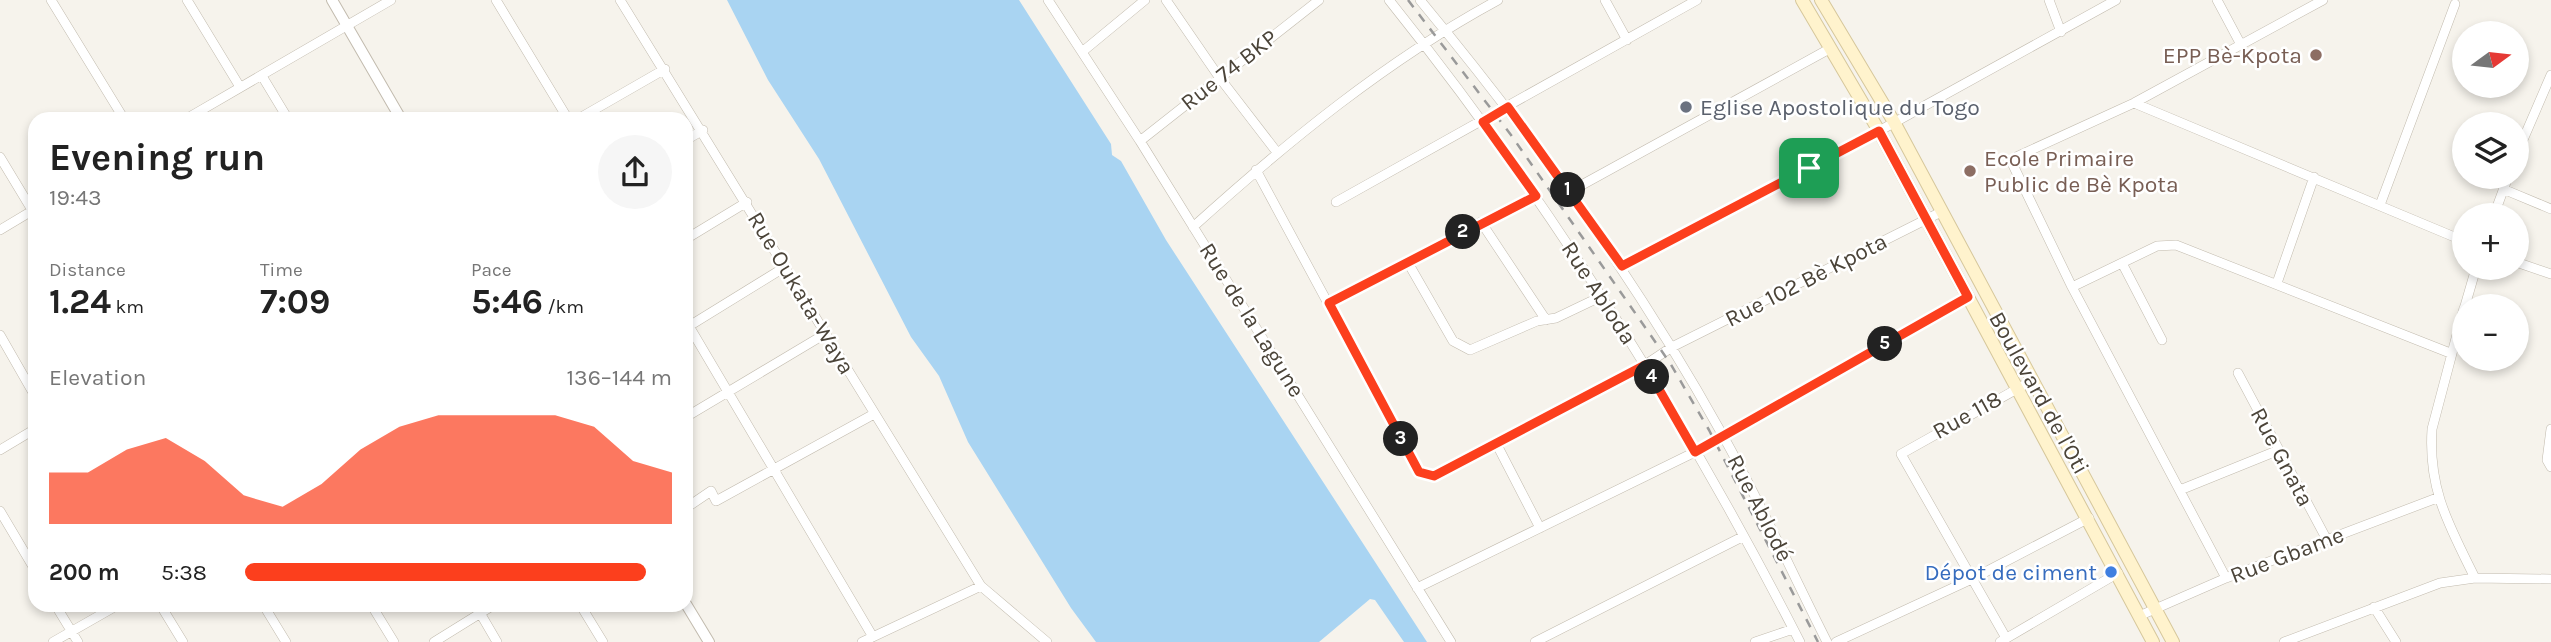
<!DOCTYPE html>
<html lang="en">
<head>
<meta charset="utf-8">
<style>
  body { margin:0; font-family:Karla,sans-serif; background:#f6f6f6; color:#222; height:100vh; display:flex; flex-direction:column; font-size:26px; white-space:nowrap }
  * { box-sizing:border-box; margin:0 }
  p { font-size:23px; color:#767676 }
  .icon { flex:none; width:38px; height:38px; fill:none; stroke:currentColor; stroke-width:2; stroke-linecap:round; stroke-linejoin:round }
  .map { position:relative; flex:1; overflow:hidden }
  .panel { position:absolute; left:28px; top:112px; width:665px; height:500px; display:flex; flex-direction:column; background:#fff; border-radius:21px; box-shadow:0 4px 10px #0003 }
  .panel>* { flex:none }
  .needle { width:46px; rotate:75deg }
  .tools { position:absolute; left:2452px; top:21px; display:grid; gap:14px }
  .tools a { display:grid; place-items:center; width:77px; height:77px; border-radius:50%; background:#fff; box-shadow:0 4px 10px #0003; font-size:35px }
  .pin { position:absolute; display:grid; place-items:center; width:60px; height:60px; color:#fff; margin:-30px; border-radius:14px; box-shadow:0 4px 10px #0006 }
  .km { position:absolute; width:35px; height:35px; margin:-18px; border-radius:50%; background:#222; color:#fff; font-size:19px; line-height:35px; text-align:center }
  .round { display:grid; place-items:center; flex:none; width:74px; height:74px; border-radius:37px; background:#f6f6f6 }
  .head { display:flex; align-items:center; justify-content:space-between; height:119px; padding:0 21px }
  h1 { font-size:38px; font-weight:700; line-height:52px }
  .metrics { display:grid; grid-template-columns:repeat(3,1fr); gap:10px; height:119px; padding:7px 21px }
  .metrics div { display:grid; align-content:center }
  .metrics b { font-size:35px; font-weight:700 }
  .metrics small { font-size:19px; font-weight:400 }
  .metrics p { font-size:19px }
  .chart { height:196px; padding:14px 21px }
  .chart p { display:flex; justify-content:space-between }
  .chart svg { width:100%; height:126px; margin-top:7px; fill:#fc3f1d; opacity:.7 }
  ul { padding:0 21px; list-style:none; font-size:23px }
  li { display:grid; grid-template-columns:112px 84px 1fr; align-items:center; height:52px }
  li i { height:18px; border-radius:9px; background:#fc3f1d }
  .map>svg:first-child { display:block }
  .water { fill:#a9d4f2 }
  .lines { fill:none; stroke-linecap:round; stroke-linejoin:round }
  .minor-casing { stroke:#c2bbae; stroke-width:10 }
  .tertiary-casing { stroke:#c2bbae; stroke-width:12 }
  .secondary-casing { stroke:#d6c79b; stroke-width:14 }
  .minor { stroke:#fff; stroke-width:9 }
  .tertiary { stroke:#fff; stroke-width:10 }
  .secondary { stroke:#fff3cd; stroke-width:12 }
  .rail { stroke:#9a9a9a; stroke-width:2.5; stroke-dasharray:9 9; stroke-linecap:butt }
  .route-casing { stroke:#fff; stroke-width:14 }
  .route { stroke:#fc3f1d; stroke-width:9 }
  .education-dot { fill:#8d6e63; stroke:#fff; stroke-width:2.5 }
  .worship-dot { fill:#6b7280; stroke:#fff; stroke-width:2.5 }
  .shop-dot { fill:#3f7fe0; stroke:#fff; stroke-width:2.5 }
  .labels { text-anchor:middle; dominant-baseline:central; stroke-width:5; stroke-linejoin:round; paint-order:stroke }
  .education-label { font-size:23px; fill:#785e54; stroke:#fff; text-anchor:end }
  .street-label { font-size:23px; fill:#4b4439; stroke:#fff }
  .worship-label { font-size:23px; fill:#5b616d; stroke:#fff; text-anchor:start }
  .shop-label { font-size:23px; fill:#366cbe; stroke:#fff; text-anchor:end }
</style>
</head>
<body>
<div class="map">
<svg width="2551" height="642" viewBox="0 0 2551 642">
  <rect width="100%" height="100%" fill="#f6f3ec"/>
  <path class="water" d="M727,0H1019L1111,144L1112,155L1121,161L1166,240L1427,642H1404L1375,600L1370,599L1319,642H1096L1071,608L968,442L939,376L911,337L819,159L768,80Z"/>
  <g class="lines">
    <g class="minor-casing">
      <path id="minor" d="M51,0L124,119
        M187,0L240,87
        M496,0L568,119
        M620,0L981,586L1047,642
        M1048,0L1140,141L1451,642
        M1166,0L1219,77L1276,151
        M1389,0C1548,198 1684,416 1800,642
        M1420,0C1533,136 1636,279 1722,434C1760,501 1792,573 1827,642
        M1605,0L1627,40
        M2049,0L2061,32
        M2217,0L2240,43
        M1082,52L1145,0
        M262,76L288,119
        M2134,103L2464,241
        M186,119L391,0
        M578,119L665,69
        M686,140L703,130
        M1140,141L1319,0
        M2516,156L2551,75
        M0,157L35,215
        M1256,170L1419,472L1434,476L1645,365L1672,347L1941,212
        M2503,189L2551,209
        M1569,192L1831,48
        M1336,202L1697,0
        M2380,205L2455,4
        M2494,215L2508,177
        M1481,222L1546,320
        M1193,227C1287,142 1387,60 1498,0
        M0,230L35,209
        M686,239L747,202
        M1407,261L1453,341L1470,350L1537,321L1556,318L1600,297
        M2516,262L2551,274
        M2122,263L2162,340
        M1622,266L1879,131L2116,0
        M2277,283L2314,177
        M2072,287L2157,246L2176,245L2450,353
        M1329,303L1536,196
        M2465,306L2476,268
        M2464,308L2432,429C2428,490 2449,525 2475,578
        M686,321L873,637
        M686,328L785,267
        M0,335L35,396
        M2238,373L2327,540
        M686,417L825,334
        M2551,429L2547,460L2551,467
        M1496,443L1540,528
        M0,450L35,429
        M2180,490L2279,450
        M686,508L711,491L716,501L874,414
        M0,511L35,570
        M2226,578L2072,287L2013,165L2018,156L2134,103L2323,0
        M1417,588L1695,452L1968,297
        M56,606L78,642
        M161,606L183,642
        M264,606L286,642
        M372,606L394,642
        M476,606L497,642
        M581,606L603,642
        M2374,607L2396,642
        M2139,616L2226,578L2437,498
        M2006,638L1901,454L2033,380
        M53,642L116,606
        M434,642L492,606
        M862,642L981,586
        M1535,642L1742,537
        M1755,642L1793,629
        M1836,642L1972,579L2089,518
        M2000,642L2118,573
        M2284,642L2440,583L2475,578L2551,579"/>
    </g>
    <g class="tertiary-casing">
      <path id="tertiary" d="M332,0L401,119
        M686,604L709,642"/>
    </g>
    <g class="secondary-casing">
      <path id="secondary" d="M1802,0L1879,131L2153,642
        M1821,0L1894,122L2173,642"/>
    </g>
    <use href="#minor" class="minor"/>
    <use href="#tertiary" class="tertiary"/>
    <use href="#secondary" class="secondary"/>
    <path class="rail" d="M1408,0L1511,135L1670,363L1709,430L1818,642"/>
  </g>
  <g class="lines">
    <g class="route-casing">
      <path id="route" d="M1508,107L1622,266L1879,131L1968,297L1695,452L1645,365L1434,476L1419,472L1329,303L1536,196L1483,122Z"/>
    </g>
    <use href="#route" class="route"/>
  </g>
  <g class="education-dot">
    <circle cx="2316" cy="55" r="7"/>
    <circle cx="1970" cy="171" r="7"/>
  </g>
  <circle class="worship-dot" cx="1686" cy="107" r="7"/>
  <circle class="shop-dot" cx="2111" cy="572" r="7"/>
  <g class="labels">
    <g class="education-label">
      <text x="2302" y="55">EPP Bè-Kpota</text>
      <text x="1984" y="158" text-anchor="start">Ecole Primaire<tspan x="1984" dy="26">Public de Bè Kpota</tspan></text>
    </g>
    <g class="street-label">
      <text transform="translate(1229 70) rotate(-38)">Rue 74 BKP</text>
      <text transform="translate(1806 280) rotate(-27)">Rue 102 Bè Kpota</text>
      <text transform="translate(801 293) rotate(59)">Rue Oukata-Waya</text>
      <text transform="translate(1599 293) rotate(57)">Rue Abloda</text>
      <text transform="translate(1252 320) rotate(58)">Rue de la Lagune</text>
      <text transform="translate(2039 393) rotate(61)">Boulevard de l'Oti</text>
      <text transform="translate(1967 415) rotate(-29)">Rue 118</text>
      <text transform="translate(2282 457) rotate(62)">Rue Gnata</text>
      <text transform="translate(1760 508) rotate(63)">Rue Ablodé</text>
      <text transform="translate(2287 555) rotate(-21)">Rue Gbame</text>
    </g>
    <g class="worship-label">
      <text x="1700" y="107">Eglise Apostolique du Togo</text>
    </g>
    <g class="shop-label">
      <text x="2097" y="572">Dépot de ciment</text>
    </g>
  </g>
</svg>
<div class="tools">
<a><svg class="needle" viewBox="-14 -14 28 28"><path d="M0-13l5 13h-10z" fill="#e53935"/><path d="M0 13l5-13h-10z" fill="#767676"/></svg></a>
<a><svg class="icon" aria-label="layers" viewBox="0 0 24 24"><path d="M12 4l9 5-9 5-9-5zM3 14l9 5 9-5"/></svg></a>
<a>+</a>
<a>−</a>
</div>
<div class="pin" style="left:1809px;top:168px;background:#1e9e55"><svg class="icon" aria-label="arrive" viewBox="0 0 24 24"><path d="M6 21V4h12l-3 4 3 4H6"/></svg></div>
<b class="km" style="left:1568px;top:190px">1</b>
<b class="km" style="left:1463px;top:232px">2</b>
<b class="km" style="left:1401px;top:439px">3</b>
<b class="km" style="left:1652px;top:377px">4</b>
<b class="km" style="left:1885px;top:344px">5</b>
<section class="panel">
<div class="head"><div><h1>Evening run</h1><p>19:43</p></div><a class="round"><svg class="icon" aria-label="share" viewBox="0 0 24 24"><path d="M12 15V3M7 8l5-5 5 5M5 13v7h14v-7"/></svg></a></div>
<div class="metrics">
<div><p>Distance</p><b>1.24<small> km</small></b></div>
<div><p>Time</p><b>7:09</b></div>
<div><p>Pace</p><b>5:46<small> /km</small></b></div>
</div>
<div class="chart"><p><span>Elevation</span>136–144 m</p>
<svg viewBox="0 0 160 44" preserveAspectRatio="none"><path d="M0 44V26L10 26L20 18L30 14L40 22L50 34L60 38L70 30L80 18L90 10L100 6L110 6L120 6L130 6L140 10L150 22L160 26V44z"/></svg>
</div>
<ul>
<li><b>200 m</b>5:38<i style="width:94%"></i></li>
</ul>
</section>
</div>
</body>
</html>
